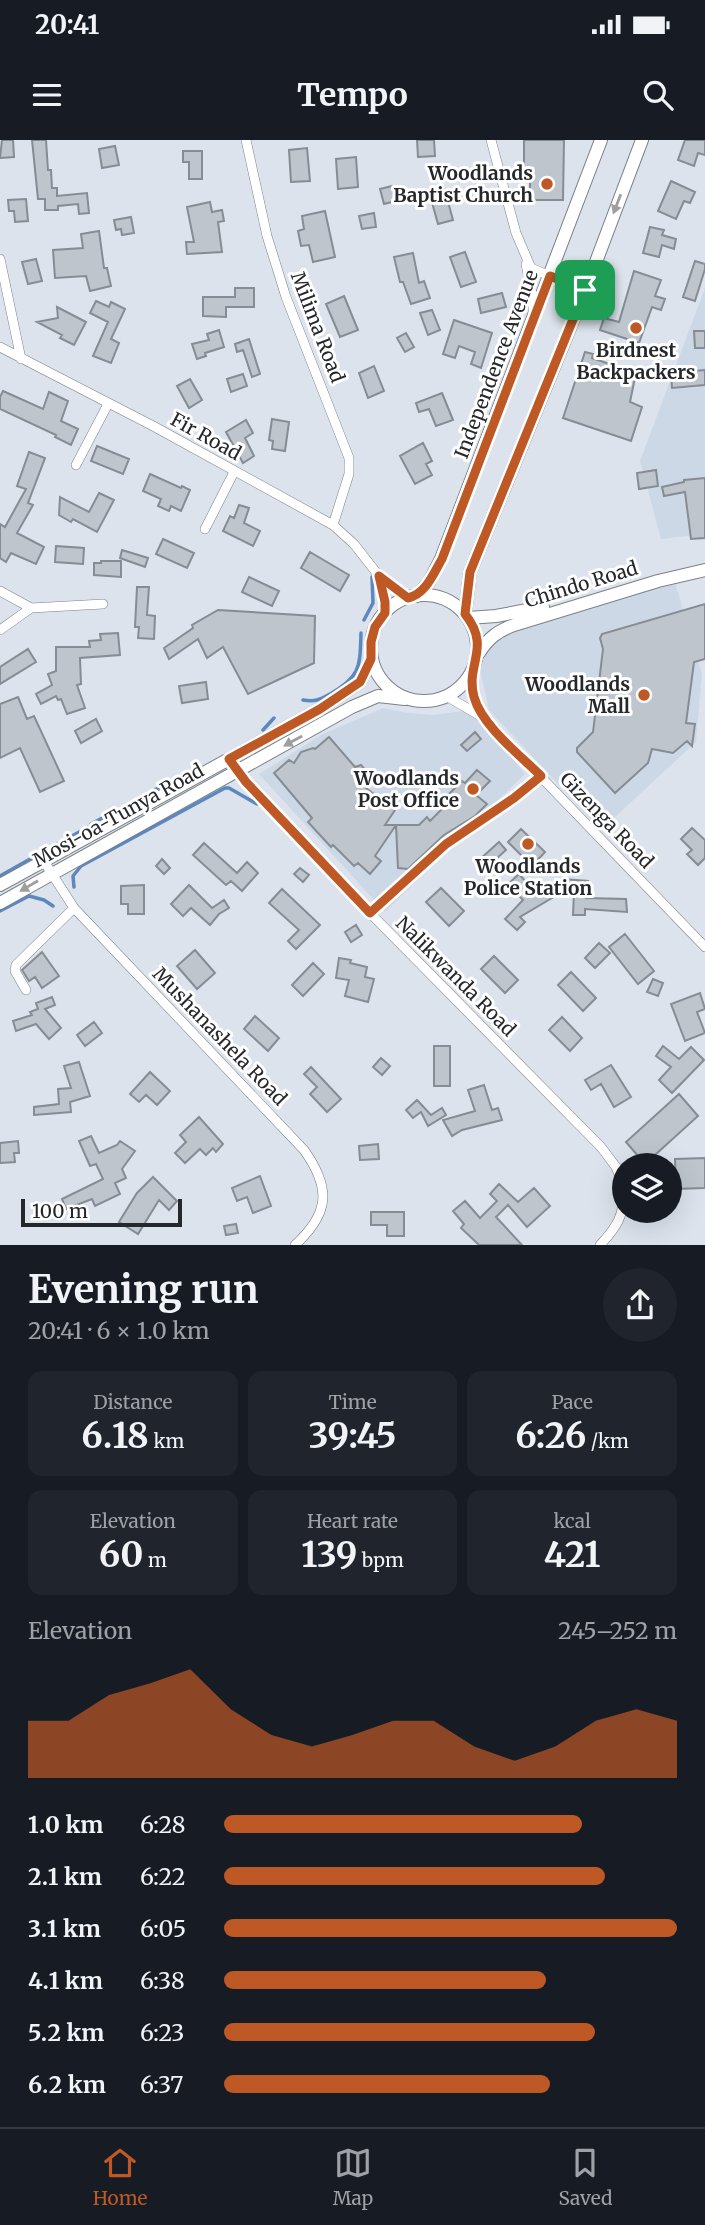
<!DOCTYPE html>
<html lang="en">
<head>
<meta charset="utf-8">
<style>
  body { margin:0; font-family:Merriweather,serif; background:#20242c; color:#f1f3f6; height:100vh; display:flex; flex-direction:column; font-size:26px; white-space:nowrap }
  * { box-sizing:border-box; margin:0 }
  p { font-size:23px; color:#9ea1a6 }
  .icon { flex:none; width:38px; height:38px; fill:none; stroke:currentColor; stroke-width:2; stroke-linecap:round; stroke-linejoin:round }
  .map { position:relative; height:1105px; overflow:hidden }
  .drawer { display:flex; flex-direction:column; background:#171b24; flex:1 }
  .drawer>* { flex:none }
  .controls { position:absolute; left:612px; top:1013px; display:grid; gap:14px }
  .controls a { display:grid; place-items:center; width:70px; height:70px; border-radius:50%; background:#171b24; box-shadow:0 7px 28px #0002; font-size:35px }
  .scale { position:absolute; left:21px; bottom:18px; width:161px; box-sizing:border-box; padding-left:7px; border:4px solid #25282b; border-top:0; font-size:19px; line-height:24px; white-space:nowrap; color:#25282b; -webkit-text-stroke:5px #fff; paint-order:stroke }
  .pin { position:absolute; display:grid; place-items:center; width:60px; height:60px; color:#fff; margin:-30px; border-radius:14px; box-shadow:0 4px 10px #0006 }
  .round { display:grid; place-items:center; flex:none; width:74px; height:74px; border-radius:37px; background:#20242c }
  .overview { display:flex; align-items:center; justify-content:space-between; height:119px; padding:0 28px }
  h1 { font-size:38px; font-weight:700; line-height:52px }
  .stats { display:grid; grid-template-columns:repeat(3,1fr); gap:10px; height:119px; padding:7px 28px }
  .stats div { display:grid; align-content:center; border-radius:14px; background:#20242c; text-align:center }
  .stats b { font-size:35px; font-weight:700 }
  .stats small { font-size:19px; font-weight:400 }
  .stats p { font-size:19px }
  .chart { height:196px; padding:14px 28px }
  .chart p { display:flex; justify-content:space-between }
  .chart svg { width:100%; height:126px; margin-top:7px; fill:#be5926; opacity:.7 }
  ul { padding:0 28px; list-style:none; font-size:23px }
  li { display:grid; grid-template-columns:112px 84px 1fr; align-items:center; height:52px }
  li i { height:18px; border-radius:9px; background:#be5926 }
  .status { display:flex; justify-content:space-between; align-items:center; height:49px; padding:0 35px; background:#171b24; direction:ltr }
  .status svg { height:19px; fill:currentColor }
  header { display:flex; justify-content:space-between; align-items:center; height:91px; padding:0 28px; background:#171b24; font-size:32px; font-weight:700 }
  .tabs { display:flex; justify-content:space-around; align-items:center; height:98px; border-top:2px solid #363941; background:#171b24; font-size:19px; color:#9ea1a6 }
  .tabs a { display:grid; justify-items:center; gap:4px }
  .tabs .active { color:#be5926 }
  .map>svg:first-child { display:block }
  .built { fill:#cdd8e7 }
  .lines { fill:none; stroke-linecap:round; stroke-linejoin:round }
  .stream { stroke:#5c88bf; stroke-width:3.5 }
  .building { fill:#bec5cd; stroke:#858c94; stroke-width:2 }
  .street-casing { stroke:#7b8189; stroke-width:10 }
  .secondary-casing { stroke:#7b8189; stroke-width:14 }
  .street { stroke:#fff; stroke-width:9 }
  .secondary { stroke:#fff; stroke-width:12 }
  .oneway { fill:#9d9ea0 }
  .route-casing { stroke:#fff; stroke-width:14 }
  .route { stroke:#be5926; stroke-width:9 }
  .poi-dot { fill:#be5926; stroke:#fff; stroke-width:2.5 }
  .labels { text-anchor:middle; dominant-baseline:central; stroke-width:6; stroke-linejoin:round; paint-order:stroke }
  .poi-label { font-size:19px; font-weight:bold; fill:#25282b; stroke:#fff; text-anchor:end }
  .street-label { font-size:19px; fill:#25282b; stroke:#fff }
</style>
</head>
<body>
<div class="status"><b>20:41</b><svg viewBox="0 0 49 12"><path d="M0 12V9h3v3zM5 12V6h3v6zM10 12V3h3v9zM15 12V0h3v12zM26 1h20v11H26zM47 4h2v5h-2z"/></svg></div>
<header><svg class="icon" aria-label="menu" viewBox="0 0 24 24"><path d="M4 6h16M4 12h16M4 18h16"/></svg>Tempo<svg class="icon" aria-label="search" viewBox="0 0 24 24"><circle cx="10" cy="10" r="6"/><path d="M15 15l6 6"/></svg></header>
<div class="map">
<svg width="705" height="1105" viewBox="0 0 705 1105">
  <rect width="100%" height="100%" fill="#dce3ec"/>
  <path class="built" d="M705,148V394L661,399L640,321Z
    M674,439L702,534L696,602L601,690L489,570L480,530L484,513L503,487Z
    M383,568L408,573L433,575L464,571L479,577L525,634L385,772L259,634L323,594Z"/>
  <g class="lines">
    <path class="stream" d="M364,480L373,463L372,437
      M303,560C315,562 319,560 330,554C361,537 360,526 361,493
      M263,590L274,578
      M139,658L191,631
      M91,684L129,664
      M56,705L88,687
      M0,736L46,710
      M74,747L73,736L81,726L225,648H229L257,664
      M0,771L29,756L44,760L53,766"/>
  </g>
  <path class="building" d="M2,0H13L14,17L0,18Z
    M32,0H46L48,30H51L52,48H57V56L87,53L89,73L79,74L78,64L58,66V70H45V59H38Z
    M417,0H434L435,16L418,17Z
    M524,0H564L563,60H530V28H524Z
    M685,0H705V15L698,13L694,26L678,20Z
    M115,6L119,25L102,28L99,9Z
    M307,8L310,41L291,42L289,10Z
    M183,11H202V39H189V22H183Z
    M356,17L358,47L338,49L336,19Z
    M671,41L695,52L690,63L684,61L676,79L658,71Z
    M392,46L396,61L384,64L380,49Z
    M444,47L453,80L438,84L429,52Z
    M26,59L28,81L15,82L14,71H9L8,60Z
    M210,62L212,72L222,70L224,81L218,82L222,112L187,114L186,102H194L187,67Z
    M325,71L335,117L313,122L309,105L301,106L298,91L304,89L302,76Z
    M374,73L376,87L362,89L359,76Z
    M131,77L134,93L122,95L121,89L116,90L114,80Z
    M650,87L664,90L662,95L676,99L674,109L662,105L659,117L643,113Z
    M99,91L104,128H107L111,146L90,151L86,136L55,138L53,110L83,108L81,94Z
    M465,112L476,142L461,147L450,117Z
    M413,113L419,143L424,141L430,158L411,164L403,142H400L394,117Z
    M36,119L42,141L28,144L22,122Z
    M695,121L705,124V129L695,161L683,157Z
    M634,131L661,140L655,156L665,159L661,170L652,167L639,203L600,190L604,178L619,182Z
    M235,148H254V167H226V177L203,176V157H235Z
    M502,153L506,167L481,173L478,159Z
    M344,156L358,190L340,197L326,164Z
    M96,161L109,167L111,162L125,169L111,199L119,203L111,223L93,216L108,182L90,173Z
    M57,167L86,182L74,205L60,198L62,195L37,182L58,178Z
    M432,170L440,190L428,195L420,173Z
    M454,180L492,193L481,228L471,224L475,212L459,206L455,218L443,214Z
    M219,190L224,207L205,213L206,216L197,219L192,204L209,200L207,194Z
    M694,191H705V208H695Z
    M406,193L414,207L405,212L397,198Z
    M249,199L260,234L252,237L243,210L237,212L235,204Z
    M585,212L593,214L592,218L636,233L630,262L642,267L631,301L563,278Z
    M374,226L384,251L368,258L359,233Z
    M705,230V245L672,248L671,233Z
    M243,234L247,246L231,252L227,239Z
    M190,239L202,260L189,268L177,246Z
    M3,251L43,269L49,252L68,261L61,281L78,289L71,305L55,297L56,295L0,269V257Z
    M442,253L453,280L436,286L429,269L419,272L416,263Z
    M272,279L289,282L285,311L272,309L273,301L269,300Z
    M246,280L253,293L245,298L254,316L243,323L226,292Z
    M423,303L432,321L426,324L432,335L415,344L400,316Z
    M97,306L129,319L123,334L91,321Z
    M29,312L45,318L28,363L33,365L17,393L44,407L36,424L11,413L6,422L0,418V384L5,387L26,349L17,346Z
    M656,330L658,346L639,349L637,333Z
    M150,334L181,348L182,346L190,350L181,371L171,366L169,371L158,366L161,359L143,351Z
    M705,338V398L691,399L685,352L664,356L662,347L684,342V340Z
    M99,353L114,360L97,392L73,379L71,382L59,375L60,357L89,372Z
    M239,365L249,368L244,383L260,391L253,406L223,391L230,376L234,378Z
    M163,399L194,413L187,428L156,414Z
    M56,406L84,408L83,424L55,422Z
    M122,410L148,418L145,427L120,418Z
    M310,412L349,435L340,451L301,428Z
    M101,421H121V437L94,435V423H101Z
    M249,437L279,451L272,466L242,452Z
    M137,447H149L147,475L155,476L154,499L138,498L139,487H135Z
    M705,464V519L694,522L686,583L695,584L692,606L687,601L673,613L652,609L648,623L615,653L577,612V608L593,592L603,509L600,498L602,494Z
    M218,470L315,476L314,523L248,554L223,507L207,518L198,499L169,519L164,508L193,488L192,485Z
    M118,493L120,515L80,518L81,544L77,545L85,568L67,574L61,559L58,560L56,556L41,564L36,554L52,545L48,534L56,531V507H90L89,501L101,500L100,494Z
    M28,509L36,522L0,544V527Z
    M206,542L208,559L182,563L179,546Z
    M18,557L27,579L34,576L64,641L40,652L20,608L0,618V564Z
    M96,579L102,591L81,603L75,591Z
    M475,592L481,599L467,611L461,605Z
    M329,597L355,627L361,625L372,638L366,648L395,670L385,685H396L375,716L381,721L370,734L358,723L354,726L333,705L331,707L308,682L312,678L274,633L289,620L294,623L301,612L313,608L315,609Z
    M477,630L490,641L476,655L487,664L475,676L444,695L408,729L398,728L396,685H419L427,677L430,681L452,659L448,655L462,641L465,643Z
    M692,688L705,700V718L698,725L687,714L692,710L681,699Z
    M521,689L545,712L532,726L508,702Z
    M499,702L506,710L486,728L479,720Z
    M204,703L237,733L247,722L258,733L242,751L231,741L226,745L193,715Z
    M162,719L170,728L164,734L156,726Z
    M300,728L309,735L303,742L294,734Z
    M519,734L534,751L543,745L552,758L520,777L525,782L517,790L505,779L523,760L508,744Z
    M563,739L588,741L586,758L626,759L627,772L585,769V775H573L574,752L562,751Z
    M144,745V774H128V764H121V746Z
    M189,745L212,768L224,760L229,768L219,774L210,785L191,768L183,776L171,764Z
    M441,748L464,771L449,786L426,762Z
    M282,749L320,785L296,809L288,801L299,790L269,763Z
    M356,785L362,795L351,802L345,792Z
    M625,794L654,831L638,844L609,807Z
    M599,803L610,813L595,828L585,818Z
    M195,810L215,833L197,849L177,826Z
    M42,812L59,836L42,848L35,837L29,841L22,830Z
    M494,816L518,840L505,853L481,829Z
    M339,818L351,820L350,823L367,827L365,837L374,839L368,862L345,856L349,840L336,838Z
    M313,823L324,834L303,856L292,845Z
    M571,832L596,858L583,871L558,845Z
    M653,839L663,843L658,856L647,852Z
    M700,853L705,869L697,872L705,893L685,901L671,864Z
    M52,857L55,865L45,869L61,888L49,899L36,884L16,891L13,881L32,875L30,872L38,869L36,863Z
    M255,876L279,898L268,911L244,889Z
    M562,877L582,898L570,911L549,890Z
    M94,882L102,893L85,906L77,895Z
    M434,906H450V946H434Z
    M663,906L679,919L691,907L704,920L672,953L659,940L671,927L656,916Z
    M381,918L390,926L382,935L373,927Z
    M79,922L90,956L70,962L71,972L34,975V967L59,964L58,949L71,948L64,926Z
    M611,925L631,957L614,967L601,944L591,950L585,940Z
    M311,927L341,959L327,972L310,954L317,947L304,934Z
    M150,932L170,951L157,965L146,955L139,962L130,954Z
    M484,945L492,970L498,968L502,980L462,990L452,996L443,980L475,971L468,950Z
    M679,954L698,976L645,1024L626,1002Z
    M417,960L431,975L442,968L446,975L428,986L421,972L413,978L406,970Z
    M199,977L223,1004L216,1012L213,1008L206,1015L200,1009L185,1023L175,1013L186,1002L180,995Z
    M91,996L99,1013L117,1005L120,1001L135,1011L122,1029L126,1038L115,1043L120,1054L95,1066L92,1059L66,1069L62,1059L103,1039L96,1024L90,1026L79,1001Z
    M18,1001L19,1013H14L15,1022L0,1023V1003Z
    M378,1004L379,1019L360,1020L359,1006Z
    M705,1018V1048L676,1049L675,1019Z
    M260,1036L271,1066L253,1073L247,1057L237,1061L232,1048Z
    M153,1037L177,1061L169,1070L159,1060L138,1094L119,1082L137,1053Z
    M499,1044L518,1062L534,1048L550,1066L527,1087L508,1065L496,1077L522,1105H479L461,1088L464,1084L453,1071L465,1061L480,1078L497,1061L490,1054Z
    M371,1072H404V1096H387V1085H371Z
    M236,1084L238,1093L226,1095L224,1086Z"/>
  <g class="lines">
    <g class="street-casing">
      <path id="street" d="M246,0L267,96L286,157L349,318V334L333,385
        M491,0L516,93L531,128L585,151
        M0,119L21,219
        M526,124L533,159V172
        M0,207L155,287L333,385L354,404L379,436L408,458
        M76,325L108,264
        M205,389L234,332
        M379,436L385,462V473
        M0,451L31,468L103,464
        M0,490L31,468
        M473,529L474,559L483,577
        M448,557L484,578L705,807
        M235,628L370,773L601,1007L616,1027L625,1049
        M43,720L74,768L304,1010C331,1048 330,1073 295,1105
        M370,773L446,704L514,658L541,636
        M26,850L15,831L16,825L74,768
        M600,1105C618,1086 623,1076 625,1050"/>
    </g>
    <g class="secondary-casing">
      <path id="secondary" d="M371 508a53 53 0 1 1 106 0a53 53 0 1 1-106 0Z
        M417,456L429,442L441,419L601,0
        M465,474L470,432L585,151L642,0
        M468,478L496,476L543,467
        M479,513C488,498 498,491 514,485L658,441L705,430
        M0,745L320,569L360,542L371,519
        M0,763L352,567L378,556L405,559"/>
    </g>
    <use href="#street" class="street"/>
    <use href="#secondary" class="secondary"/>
  </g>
  <defs><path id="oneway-solid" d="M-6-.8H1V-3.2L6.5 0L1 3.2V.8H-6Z" transform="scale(1.75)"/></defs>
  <g class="oneway">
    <use href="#oneway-solid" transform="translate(617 64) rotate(111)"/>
    <use href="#oneway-solid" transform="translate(293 601) rotate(151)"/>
    <use href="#oneway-solid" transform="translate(29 746) rotate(150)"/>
  </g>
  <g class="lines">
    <g class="route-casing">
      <path id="route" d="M550,136L585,150L470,432L465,474C492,508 465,524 474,557C482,586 521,616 541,636L514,658L446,704L370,773L246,642L229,619L320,569L360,542L371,519V502L375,487L385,473V462L379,436L408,458C426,454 433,434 442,419Z"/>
    </g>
    <use href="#route" class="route"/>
  </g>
  <g class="poi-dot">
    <circle cx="547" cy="44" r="7"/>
    <circle cx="636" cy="188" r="7"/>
    <circle cx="644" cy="555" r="7"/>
    <circle cx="473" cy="649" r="7"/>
    <circle cx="528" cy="704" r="7"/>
  </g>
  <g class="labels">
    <g class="poi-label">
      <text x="533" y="33">Woodlands<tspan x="533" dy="22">Baptist Church</tspan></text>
      <text x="636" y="210" text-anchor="middle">Birdnest<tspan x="636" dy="22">Backpackers</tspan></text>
      <text x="630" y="544">Woodlands<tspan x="630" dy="22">Mall</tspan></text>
      <text x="459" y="638">Woodlands<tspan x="459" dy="22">Post Office</tspan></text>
      <text x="528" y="726" text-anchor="middle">Woodlands<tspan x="528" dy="22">Police Station</tspan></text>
    </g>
    <g class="street-label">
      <text transform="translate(318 187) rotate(69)">Milima Road</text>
      <text transform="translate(496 224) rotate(-69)">Independence Avenue</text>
      <text transform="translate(206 296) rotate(29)">Fir Road</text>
      <text transform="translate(581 444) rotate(-17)">Chindo Road</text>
      <text transform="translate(118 675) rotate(-29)">Mosi-oa-Tunya Road</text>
      <text transform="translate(607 680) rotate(46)">Gizenga Road</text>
      <text transform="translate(456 836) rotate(45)">Nalikwanda Road</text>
      <text transform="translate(220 896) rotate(46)">Mushanashela Road</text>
    </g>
  </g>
</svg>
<div class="controls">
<a><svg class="icon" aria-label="layers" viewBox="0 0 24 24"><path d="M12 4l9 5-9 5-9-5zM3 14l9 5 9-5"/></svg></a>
</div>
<div class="scale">100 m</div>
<div class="pin" style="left:585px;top:150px;background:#1e9e55"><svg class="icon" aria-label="arrive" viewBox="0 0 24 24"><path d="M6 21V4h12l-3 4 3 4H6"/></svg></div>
</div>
<section class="drawer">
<div class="overview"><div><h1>Evening run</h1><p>20:41 · 6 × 1.0 km</p></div><a class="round"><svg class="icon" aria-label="share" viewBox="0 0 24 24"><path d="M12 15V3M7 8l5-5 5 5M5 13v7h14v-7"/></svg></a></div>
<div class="stats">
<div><p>Distance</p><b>6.18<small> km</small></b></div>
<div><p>Time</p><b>39:45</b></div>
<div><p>Pace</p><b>6:26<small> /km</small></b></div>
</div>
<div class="stats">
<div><p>Elevation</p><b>60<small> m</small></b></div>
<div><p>Heart rate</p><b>139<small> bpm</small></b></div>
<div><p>kcal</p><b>421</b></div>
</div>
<div class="chart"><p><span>Elevation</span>245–252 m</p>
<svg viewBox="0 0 160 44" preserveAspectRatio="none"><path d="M0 44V24L10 24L20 15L30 11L40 6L50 20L60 29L70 33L80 29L90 24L100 24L110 33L120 38L130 33L140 24L150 20L160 24V44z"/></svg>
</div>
<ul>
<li><b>1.0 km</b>6:28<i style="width:79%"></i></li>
<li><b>2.1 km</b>6:22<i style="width:84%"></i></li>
<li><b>3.1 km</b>6:05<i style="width:100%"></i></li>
<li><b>4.1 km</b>6:38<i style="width:71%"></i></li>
<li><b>5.2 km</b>6:23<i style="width:82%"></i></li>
<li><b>6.2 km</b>6:37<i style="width:72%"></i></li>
</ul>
</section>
<nav class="tabs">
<a class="active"><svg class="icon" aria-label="home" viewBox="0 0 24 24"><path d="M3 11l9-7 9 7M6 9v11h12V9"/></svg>Home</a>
<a><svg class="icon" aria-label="map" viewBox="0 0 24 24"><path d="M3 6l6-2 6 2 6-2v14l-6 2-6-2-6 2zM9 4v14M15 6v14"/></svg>Map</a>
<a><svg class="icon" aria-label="saved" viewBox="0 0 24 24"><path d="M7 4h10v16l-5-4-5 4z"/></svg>Saved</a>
</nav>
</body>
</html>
